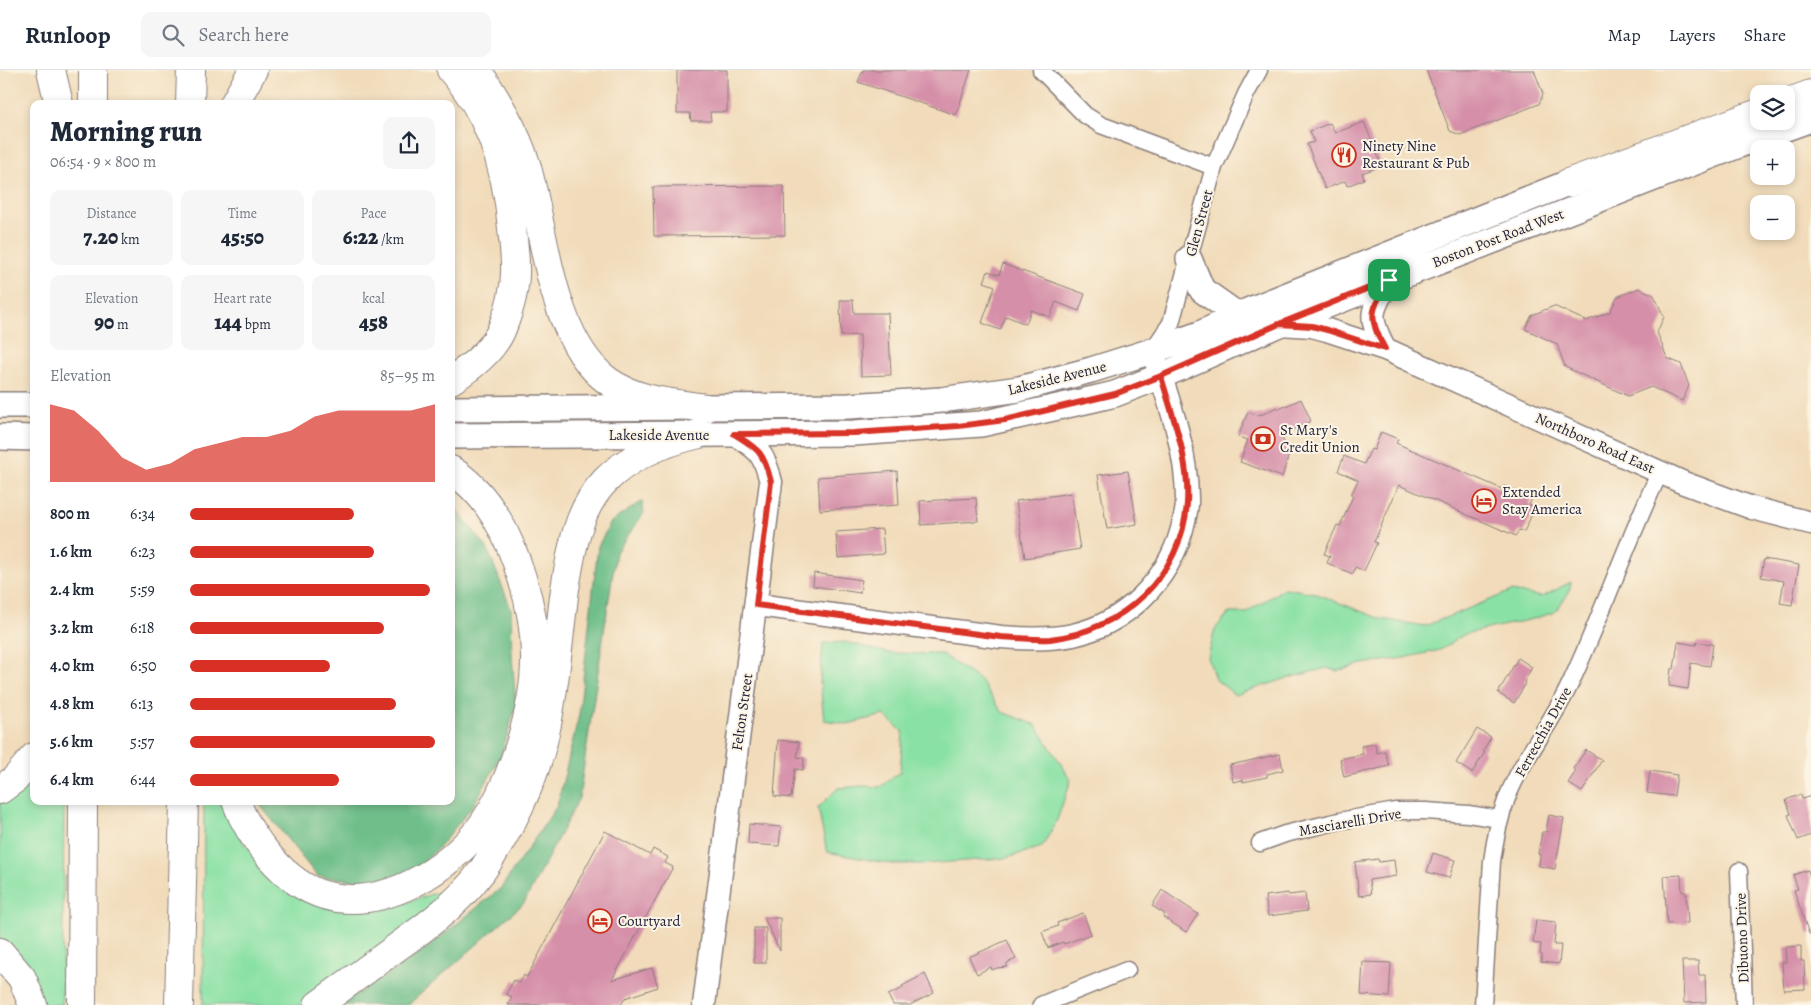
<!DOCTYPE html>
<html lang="en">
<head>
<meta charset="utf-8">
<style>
  body { margin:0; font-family:Alegreya,serif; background:#f6f6f7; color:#1f2937; height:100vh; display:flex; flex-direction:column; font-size:19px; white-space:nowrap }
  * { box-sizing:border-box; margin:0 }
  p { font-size:16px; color:#747a83 }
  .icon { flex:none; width:28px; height:28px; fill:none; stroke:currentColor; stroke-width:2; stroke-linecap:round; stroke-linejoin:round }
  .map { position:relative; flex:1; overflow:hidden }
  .details { position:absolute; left:30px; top:30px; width:425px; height:705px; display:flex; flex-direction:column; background:#fff; border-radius:10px; box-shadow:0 2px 8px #0003 }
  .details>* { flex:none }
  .tools { position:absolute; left:1750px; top:15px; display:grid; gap:10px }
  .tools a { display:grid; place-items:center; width:45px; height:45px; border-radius:10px; background:#fff; box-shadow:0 2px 8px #0003; font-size:25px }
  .pin { position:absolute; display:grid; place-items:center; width:42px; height:42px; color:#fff; margin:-21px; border-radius:10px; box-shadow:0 2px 8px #0006 }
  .round { display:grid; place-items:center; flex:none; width:52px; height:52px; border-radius:10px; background:#f6f6f7 }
  .headline { display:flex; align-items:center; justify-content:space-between; height:85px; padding:0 20px }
  h1 { font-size:28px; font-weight:800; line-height:38px }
  .metrics { display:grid; grid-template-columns:repeat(3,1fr); gap:8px; height:85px; padding:5px 20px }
  .metrics div { display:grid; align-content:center; border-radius:10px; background:#f6f6f7; text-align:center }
  .metrics b { font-size:21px; font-weight:800 }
  .metrics small { font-size:14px; font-weight:400 }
  .metrics p { font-size:14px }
  .chart { height:140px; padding:10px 20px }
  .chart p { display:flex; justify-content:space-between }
  .chart svg { width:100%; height:90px; margin-top:5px; fill:#d93025; opacity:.7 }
  ul { padding:0 20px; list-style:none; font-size:16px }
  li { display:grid; grid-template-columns:80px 60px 1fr; align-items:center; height:38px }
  li i { height:12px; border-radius:6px; background:#d93025 }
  header { display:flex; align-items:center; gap:30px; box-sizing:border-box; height:70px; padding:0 25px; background:#fff; border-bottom:1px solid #e0e1e3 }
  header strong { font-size:24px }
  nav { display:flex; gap:28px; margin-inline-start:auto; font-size:18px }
  .search { width:350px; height:45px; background:#f6f6f7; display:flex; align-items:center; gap:12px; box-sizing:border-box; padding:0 18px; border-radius:10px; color:#747a83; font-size:19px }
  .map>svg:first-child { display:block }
  .green { fill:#8ae1a5; stroke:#568270 }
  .forest { fill:#6fbf8a; stroke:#487062 }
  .building { fill:#d58fa9 }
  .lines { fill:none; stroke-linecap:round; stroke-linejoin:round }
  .street-casing { stroke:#8a7e7a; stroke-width:19 }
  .secondary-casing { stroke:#8a7e7a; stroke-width:25 }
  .primary-casing { stroke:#8a7e7a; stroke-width:28 }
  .highway-casing { stroke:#8a7e7a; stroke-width:30 }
  .street { stroke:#fff; stroke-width:16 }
  .secondary { stroke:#fff; stroke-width:22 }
  .primary { stroke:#fff; stroke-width:25 }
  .highway { stroke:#fff; stroke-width:28 }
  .route-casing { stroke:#fff; stroke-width:10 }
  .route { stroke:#d93025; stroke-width:6 }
  .labels { text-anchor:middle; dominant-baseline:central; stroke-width:4; stroke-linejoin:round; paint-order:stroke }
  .poi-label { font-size:15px; fill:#22223b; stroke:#fcf5e5; text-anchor:start }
  .street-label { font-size:15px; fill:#22223b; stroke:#fcf5e5 }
</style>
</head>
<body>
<header>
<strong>Runloop</strong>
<div class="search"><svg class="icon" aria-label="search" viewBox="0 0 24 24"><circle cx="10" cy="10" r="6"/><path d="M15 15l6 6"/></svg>Search here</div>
<nav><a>Map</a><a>Layers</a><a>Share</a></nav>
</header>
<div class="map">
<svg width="1811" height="935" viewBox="0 0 1811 935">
  <rect width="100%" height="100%" fill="#fcf5e5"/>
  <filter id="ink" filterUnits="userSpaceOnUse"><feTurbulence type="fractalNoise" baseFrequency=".02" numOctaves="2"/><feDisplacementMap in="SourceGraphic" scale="10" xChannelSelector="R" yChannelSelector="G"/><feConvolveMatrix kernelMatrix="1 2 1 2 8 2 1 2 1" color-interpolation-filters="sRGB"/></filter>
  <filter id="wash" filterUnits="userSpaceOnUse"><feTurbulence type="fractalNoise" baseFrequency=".0096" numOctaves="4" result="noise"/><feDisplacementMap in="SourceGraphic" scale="20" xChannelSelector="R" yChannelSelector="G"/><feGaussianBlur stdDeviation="1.12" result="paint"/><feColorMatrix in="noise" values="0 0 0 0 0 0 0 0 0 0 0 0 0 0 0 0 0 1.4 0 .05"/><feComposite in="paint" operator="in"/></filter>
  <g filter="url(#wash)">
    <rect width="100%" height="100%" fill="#f1dbba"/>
    <path class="green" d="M1571,512L1569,522L1555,542L1533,549L1465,564L1440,580L1404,588L1362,594L1337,601L1327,598L1288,608L1235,625L1215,609L1208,588L1215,559L1229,543H1245L1285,518L1314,523L1381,549L1425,556L1512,521L1542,527Z
      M845,572L889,583L941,584L981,611L1002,642L1036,655L1071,710L1057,750L1042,777L1006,788L923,794H891L827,782L818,738L838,718L863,716L880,717L900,702L903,662L884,645L847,654L824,650L820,612L823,573Z
      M34,704V731H64L62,935H43L0,871V733Z
      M204,731H221L245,775L341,838L388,839L432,824L450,823L350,902L302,935H203Z"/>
    <path class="forest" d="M642,431L644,443L616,482L579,728L524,833L408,935H340L422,882L501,818L557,736L579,645L598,476L611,452Z
      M451,432L487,478L511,539L512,586L516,636L500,688L474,734L441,775L415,801L368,812L317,806L257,731H451Z"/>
    <g id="blocks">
      <path class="building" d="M677,0H727V42H710L711,51H691L690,43H677Z
        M863,0H971L956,45L858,12Z
        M1426,0H1534L1543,24L1539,34L1460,65L1450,61Z
        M1364,52L1382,96L1362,103L1364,109L1347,116L1345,111L1325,119L1307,74L1314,72L1310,61L1330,53L1335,63Z
        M784,116L785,165L654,166L653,117Z
        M1003,194L1085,224L1079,241L1056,232L1050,247L1031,240L1026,254L1006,246L1000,260L982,253L995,216L984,212L988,201L999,205Z
        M1639,218L1654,225L1664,247L1657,262L1667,288L1681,294L1689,316L1682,331L1651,317L1628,326L1565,297L1557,274L1525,259L1532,245L1554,236L1586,251L1610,242L1617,227Z
        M840,230H853L854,243H888L891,305L861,306L860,265L841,266Z
        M1301,329L1311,351L1281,365L1289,384L1282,407L1240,392L1248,370L1238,367L1248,342L1256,345L1263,344L1277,337L1279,339Z
        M1381,362L1398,369L1396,373L1502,419L1504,416L1532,428L1529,435L1535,437L1524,462L1519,460L1516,466L1399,415L1374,472L1377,473L1364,501L1355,497L1353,504L1327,493L1330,486L1324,484L1337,455L1340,456L1353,426L1351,425L1358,410L1338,401L1344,386L1364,394L1371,379L1374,380Z
        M897,401L899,435L820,440L818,407Z
        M1128,401L1137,454L1107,459L1098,405Z
        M1071,423L1080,479L1025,488L1016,431Z
        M976,428L978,451L921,455L920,431Z
        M882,459L884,484L838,488L836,462Z
        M1764,489L1799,495L1792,535L1780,533L1784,511L1761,507Z
        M814,503L862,510L860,523L813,516Z
        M1678,572L1696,575L1697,572L1713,574L1710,596L1691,593L1688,619L1669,616L1671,599H1674Z
        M1518,588L1532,597L1524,612L1526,613L1514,633L1498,623Z
        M1477,659L1491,667L1483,681L1485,682L1472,703L1456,693Z
        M778,670L799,672L797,687L804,688L803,700L795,699L791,728L774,726Z
        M1375,674L1377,683L1385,681L1389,696L1344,707L1340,689L1363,684L1361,676Z
        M1586,680L1602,690L1582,722L1568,713L1576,701L1573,699Z
        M1280,684L1283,700L1267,704V707L1243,712V710L1233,712L1230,695Z
        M1650,701L1677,705L1674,726L1647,723Z
        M1801,724L1802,729L1811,726V765L1798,770L1788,745L1791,744L1786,730Z
        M1549,745L1564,748L1555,799L1539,796L1540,785L1538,784L1542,762H1546Z
        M749,754L781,757L779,776L748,774Z
        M605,761L650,785L653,779L668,787L665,793L673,797L612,910L652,898L658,917L625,928L621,935H508L512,927L506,924L514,910L520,913L524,905L527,907Z
        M1433,783L1455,790L1449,808L1427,802Z
        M1378,789L1379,792L1394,790L1396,806L1369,810L1371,824L1359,826L1355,792Z
        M1808,800L1811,810V864H1809L1794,820L1798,819L1793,805Z
        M1681,805L1682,822H1686L1688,853L1667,854L1664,806Z
        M1162,820L1198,844L1186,862L1163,847L1165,844L1152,836Z
        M1288,823L1289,825L1305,823L1307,841L1268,846L1265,826Z
        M1083,843L1091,864L1064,874L1063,872L1048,878L1042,862L1058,856L1057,853Z
        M764,848H780V881Z
        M1536,850L1556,852L1554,875H1561L1559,894L1541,892L1542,885L1540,884L1541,874L1533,873Z
        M754,858H766V893H754Z
        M1007,870L1016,889L1007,893V897L997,898L992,900L991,897L977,904L969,887Z
        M1801,876V891H1804L1805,919L1784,920L1782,892H1786L1785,877Z
        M1682,891H1698L1699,905H1705L1706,932L1684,933Z
        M1363,892L1391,893L1389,927L1361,925Z
        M925,904L934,923L910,935H893L888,925L903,918L902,916Z"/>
    </g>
  </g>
  <g filter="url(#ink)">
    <use href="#blocks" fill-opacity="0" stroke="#8a7e7a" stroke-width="1"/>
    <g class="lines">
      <g class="street-casing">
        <path id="street" d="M1041,0L1085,45L1101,55L1214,97
          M1152,281L1171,253L1214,97L1246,24L1259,0
          M1260,773L1285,764L1339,751L1396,741H1426L1468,744L1500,749
          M1739,801L1744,935
          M1041,935L1127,900
          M1483,935L1492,791C1495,769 1499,749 1507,728C1523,687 1553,652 1571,612C1603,543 1627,471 1660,402"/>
      </g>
      <g class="secondary-casing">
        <path id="secondary" d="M1279,254L1312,256L1327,260L1385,279L1684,413L1752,438L1811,453
          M1385,279C1367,246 1371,241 1389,211
          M756,535L1001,567C1025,569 1049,570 1073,565C1126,553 1168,511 1182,459C1184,449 1188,439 1187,429C1187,381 1170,334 1155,289
          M704,935L771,412C764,383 759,379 734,364"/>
      </g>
      <g class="primary-casing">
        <path id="primary" d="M1189,189L1202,220L1229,239L1237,244L1245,242
          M0,335H34
          M451,339L849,336L941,330L1019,319L1091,300L1152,281L1200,264L1245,242L1568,113
          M451,366L854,363L981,354L1094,329L1115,324L1161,306L1279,254L1389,211L1739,75L1811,49
          M0,367L34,368"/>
      </g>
      <g class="highway-casing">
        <path id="highway" d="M51,0L59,34
          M451,0C490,43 507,101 512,158C513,170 515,183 515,196C516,215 510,238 503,256C495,279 472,297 451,310
          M477,0C497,30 515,60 526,94C545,159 550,269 608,311C636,331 673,333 706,338
          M1786,33L1811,24
          M93,34V0
          M190,34L191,0
          M234,34L253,0
          M1568,113L1759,43
          M0,720L15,709L34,687
          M236,731C249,767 285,814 324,825C382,842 450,800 483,754C512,713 536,636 535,586C535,560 530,533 522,508C509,466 489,424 451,400
          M0,882L22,908L33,935
          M82,935L83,731
          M179,935L184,731
          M318,935C345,915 373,895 400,875C434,851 468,825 490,789C516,748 538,702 547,654C556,610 559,564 565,519C571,482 577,440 605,411C629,386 665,372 699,364"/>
      </g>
      <use href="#street" class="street"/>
      <use href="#secondary" class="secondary"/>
      <use href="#primary" class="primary"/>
      <use href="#highway" class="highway"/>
    </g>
  </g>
  <g class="lines" filter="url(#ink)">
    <g class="route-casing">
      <path id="route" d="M1389,210L1279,254L1161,306C1172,346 1190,390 1187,433C1182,506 1122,561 1050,569C1034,570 1017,568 1001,567L756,535L771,412C764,383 759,379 734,364L854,363L958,356L1005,350L1115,324L1161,306L1279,254L1312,256L1327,260L1385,279C1367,246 1371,241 1389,210"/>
    </g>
    <use href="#route" class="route"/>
  </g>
  <defs>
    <g id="restaurant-ring" transform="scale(1.25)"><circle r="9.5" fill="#fcf5e5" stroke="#c8321e" stroke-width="1.5"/><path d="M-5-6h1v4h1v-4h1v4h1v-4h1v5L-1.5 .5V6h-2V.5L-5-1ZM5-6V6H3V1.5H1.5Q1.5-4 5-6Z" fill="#c8321e"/></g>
    <g id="bank-ring" transform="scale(1.25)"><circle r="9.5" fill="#fcf5e5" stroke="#c8321e" stroke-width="1.5"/><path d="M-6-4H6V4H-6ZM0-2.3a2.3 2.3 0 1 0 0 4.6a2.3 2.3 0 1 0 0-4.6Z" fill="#c8321e"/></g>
    <g id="hotel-ring" transform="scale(1.25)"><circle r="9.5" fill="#fcf5e5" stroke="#c8321e" stroke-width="1.5"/><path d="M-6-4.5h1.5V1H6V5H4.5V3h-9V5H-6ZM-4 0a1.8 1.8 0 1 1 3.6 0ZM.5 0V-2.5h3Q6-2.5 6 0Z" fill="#c8321e"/></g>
  </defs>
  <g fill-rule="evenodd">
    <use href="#restaurant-ring" x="1344" y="85"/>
    <use href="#bank-ring" x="1263" y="369"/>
    <use href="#hotel-ring" x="1484" y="431"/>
    <use href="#hotel-ring" x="600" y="851"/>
  </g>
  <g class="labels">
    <g class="poi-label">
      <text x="1362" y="76">Ninety Nine<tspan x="1362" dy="17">Restaurant &amp; Pub</tspan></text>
      <text x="1280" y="360">St Mary's<tspan x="1280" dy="17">Credit Union</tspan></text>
      <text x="1502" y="422">Extended<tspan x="1502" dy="17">Stay America</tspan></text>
      <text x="618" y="851">Courtyard</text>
    </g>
    <g class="street-label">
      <text transform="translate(1199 153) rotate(-75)">Glen Street</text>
      <text transform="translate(1498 168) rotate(-21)">Boston Post Road West</text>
      <text transform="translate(1057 308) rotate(-14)">Lakeside Avenue</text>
      <text x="659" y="365">Lakeside Avenue</text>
      <text transform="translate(1595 373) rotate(24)">Northboro Road East</text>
      <text transform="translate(742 642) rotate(-82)">Felton Street</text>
      <text transform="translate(1543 662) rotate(-61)">Ferrecchia Drive</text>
      <text transform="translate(1350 752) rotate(-10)">Masciarelli Drive</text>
      <text transform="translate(1742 868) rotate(-92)">Dibuono Drive</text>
    </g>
  </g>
</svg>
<div class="tools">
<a><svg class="icon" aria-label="layers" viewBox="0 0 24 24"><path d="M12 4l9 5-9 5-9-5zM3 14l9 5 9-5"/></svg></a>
<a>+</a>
<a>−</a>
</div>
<div class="pin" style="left:1389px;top:210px;background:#1e9e55"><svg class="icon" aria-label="arrive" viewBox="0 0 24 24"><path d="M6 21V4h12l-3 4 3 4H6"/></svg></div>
<section class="details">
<div class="headline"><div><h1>Morning run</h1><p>06:54 · 9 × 800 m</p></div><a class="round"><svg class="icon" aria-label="share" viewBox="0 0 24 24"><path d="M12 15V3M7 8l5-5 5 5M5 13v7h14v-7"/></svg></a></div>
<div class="metrics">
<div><p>Distance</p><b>7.20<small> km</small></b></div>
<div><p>Time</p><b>45:50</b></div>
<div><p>Pace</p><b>6:22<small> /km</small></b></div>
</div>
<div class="metrics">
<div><p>Elevation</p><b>90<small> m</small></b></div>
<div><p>Heart rate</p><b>144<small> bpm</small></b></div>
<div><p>kcal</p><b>458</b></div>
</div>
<div class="chart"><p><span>Elevation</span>85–95 m</p>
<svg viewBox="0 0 160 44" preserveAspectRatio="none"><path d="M0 44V6L10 9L20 19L30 32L40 38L50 35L60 28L70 25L80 22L90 22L100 19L110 12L120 9L130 9L140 9L150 9L160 6V44z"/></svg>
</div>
<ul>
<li><b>800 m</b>6:34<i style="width:67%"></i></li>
<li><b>1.6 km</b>6:23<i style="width:75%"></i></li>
<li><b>2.4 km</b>5:59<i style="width:98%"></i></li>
<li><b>3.2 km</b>6:18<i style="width:79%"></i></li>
<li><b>4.0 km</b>6:50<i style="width:57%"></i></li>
<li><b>4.8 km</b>6:13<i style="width:84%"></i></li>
<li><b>5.6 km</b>5:57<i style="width:100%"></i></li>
<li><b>6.4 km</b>6:44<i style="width:61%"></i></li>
</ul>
</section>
</div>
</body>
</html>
